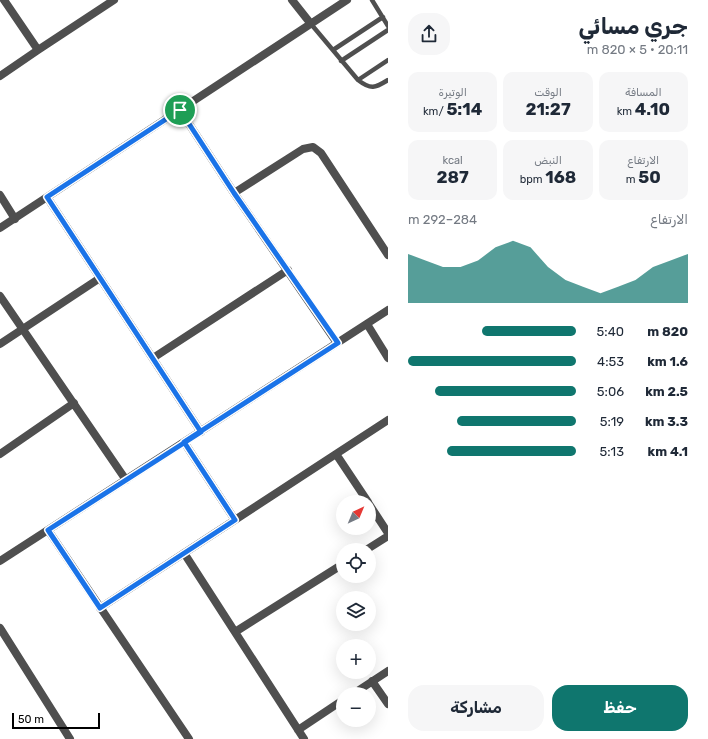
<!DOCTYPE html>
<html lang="ar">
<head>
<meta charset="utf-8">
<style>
  body { margin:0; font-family:Rubik,"Noto Sans Arabic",sans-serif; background:#f6f6f7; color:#1f2937; direction:rtl; height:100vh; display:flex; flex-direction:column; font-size:15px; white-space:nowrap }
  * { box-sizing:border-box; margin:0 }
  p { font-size:13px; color:#747a83 }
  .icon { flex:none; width:22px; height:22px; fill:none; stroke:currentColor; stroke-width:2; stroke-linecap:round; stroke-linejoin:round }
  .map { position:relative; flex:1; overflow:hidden; direction:ltr }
  .side { display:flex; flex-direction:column; background:#fff; width:320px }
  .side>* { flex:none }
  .needle { width:26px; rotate:44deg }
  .buttons { position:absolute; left:336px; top:495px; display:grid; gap:8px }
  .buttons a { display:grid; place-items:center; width:40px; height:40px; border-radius:50%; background:#fff; box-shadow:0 4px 16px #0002; font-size:20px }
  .scale { position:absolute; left:12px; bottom:10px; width:88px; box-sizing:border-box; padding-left:4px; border:2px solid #000; border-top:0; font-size:11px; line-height:14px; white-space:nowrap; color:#000; -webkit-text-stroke:3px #fff; paint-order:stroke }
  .pin { position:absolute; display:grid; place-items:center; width:34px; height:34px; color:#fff; margin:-17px; border:2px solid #fff; border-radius:50%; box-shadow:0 1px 4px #0007 }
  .round { display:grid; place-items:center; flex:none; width:42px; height:42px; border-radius:16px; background:#f6f6f7 }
  .head { display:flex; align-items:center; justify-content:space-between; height:68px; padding:0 20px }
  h1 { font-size:22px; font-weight:700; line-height:30px }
  .metrics { display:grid; grid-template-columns:repeat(3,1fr); gap:6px; height:68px; padding:4px 20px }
  .metrics div { display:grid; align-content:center; border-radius:10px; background:#f6f6f7; text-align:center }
  .metrics b { font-size:17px; font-weight:700 }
  .metrics small { font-size:11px; font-weight:400 }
  .metrics p { font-size:11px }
  .chart { height:112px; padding:8px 20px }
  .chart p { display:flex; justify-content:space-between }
  .chart svg { width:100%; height:72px; margin-top:4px; fill:#0f766e; opacity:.7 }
  .button { display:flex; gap:8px; margin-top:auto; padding:8px 20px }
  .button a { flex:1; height:46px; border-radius:16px; background:#0f766e; color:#fff; font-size:16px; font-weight:700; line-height:46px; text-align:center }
  .button a+a { background:#f6f6f7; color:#1f2937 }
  ul { padding:0 20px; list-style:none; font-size:13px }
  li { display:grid; grid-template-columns:64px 48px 1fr; align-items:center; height:30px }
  li i { height:10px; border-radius:5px; background:#0f766e }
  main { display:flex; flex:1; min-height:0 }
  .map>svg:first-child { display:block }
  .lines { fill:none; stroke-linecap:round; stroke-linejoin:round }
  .lane { stroke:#4f4f4f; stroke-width:4.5 }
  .street { stroke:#4f4f4f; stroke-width:8 }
  .route-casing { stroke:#fff; stroke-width:8 }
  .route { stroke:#1a73e8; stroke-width:5 }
</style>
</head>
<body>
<main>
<section class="side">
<div class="head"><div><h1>جري مسائي</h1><p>20:11 · 5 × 820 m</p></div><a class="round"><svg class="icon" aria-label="share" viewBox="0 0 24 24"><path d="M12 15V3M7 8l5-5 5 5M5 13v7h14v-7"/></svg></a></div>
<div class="metrics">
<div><p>المسافة</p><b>4.10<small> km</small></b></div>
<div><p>الوقت</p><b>21:27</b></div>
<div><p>الوتيرة</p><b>5:14<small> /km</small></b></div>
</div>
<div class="metrics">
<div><p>الارتفاع</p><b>50<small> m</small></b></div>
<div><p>النبض</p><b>168<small> bpm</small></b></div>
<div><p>kcal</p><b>287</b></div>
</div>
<div class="chart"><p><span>الارتفاع</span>284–292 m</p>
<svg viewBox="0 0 160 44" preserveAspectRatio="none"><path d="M0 44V14L10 18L20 22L30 22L40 18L50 10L60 6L70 10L80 22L90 30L100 34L110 38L120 34L130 30L140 22L150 18L160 14V44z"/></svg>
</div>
<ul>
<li><b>820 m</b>5:40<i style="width:56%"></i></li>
<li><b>1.6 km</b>4:53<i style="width:100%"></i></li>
<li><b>2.5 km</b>5:06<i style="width:84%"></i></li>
<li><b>3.3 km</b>5:19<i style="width:71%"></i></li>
<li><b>4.1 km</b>5:13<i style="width:77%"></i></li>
</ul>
<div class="button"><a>حفظ</a><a>مشاركة</a></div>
</section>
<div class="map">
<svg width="388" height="739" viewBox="0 0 388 739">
  <rect width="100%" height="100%" fill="#fff"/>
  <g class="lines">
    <path class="lane" d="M372,0L388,26
      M311,24L358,80C371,90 375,88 388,80
      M333,50L383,17
      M341,61L388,30
      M358,80L388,60"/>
    <path class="street" d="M4,0L38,50
      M292,0L311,24
      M0,76L38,50L114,0
      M180,110L234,193L337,343
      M234,193L303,149L313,147L321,153L388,255
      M0,195L15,219
      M47,197L201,432
      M0,228L347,0
      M0,296L126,480
      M367,324L388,358
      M0,344L100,278
      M153,358L288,270
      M184,442L235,520
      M0,454L74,403
      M336,454L368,502
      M369,504L388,533
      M48,530L189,739
      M366,550L388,536
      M184,553L304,739
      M0,561L388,310
      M100,608L388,420
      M0,628L70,739
      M235,632L343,564
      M372,681L388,704
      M353,694L388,671
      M298,730L343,700"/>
  </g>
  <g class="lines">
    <g class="route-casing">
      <path id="route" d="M180,110L47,197L201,432L48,530L100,608L235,520L184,442L338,343L234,193L180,110"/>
    </g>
    <use href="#route" class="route"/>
  </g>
</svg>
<div class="buttons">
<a><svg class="needle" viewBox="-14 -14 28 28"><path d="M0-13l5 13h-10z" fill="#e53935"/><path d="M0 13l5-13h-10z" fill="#747a83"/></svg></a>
<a><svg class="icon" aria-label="locate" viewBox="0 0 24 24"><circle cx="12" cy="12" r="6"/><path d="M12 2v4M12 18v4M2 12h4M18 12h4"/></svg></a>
<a><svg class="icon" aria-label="layers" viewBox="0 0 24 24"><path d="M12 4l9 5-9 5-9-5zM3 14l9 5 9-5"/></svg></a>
<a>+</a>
<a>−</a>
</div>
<div class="scale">50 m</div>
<div class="pin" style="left:180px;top:110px;background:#1e9e55"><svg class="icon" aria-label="arrive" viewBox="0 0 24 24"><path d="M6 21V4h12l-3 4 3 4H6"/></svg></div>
</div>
</main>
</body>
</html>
